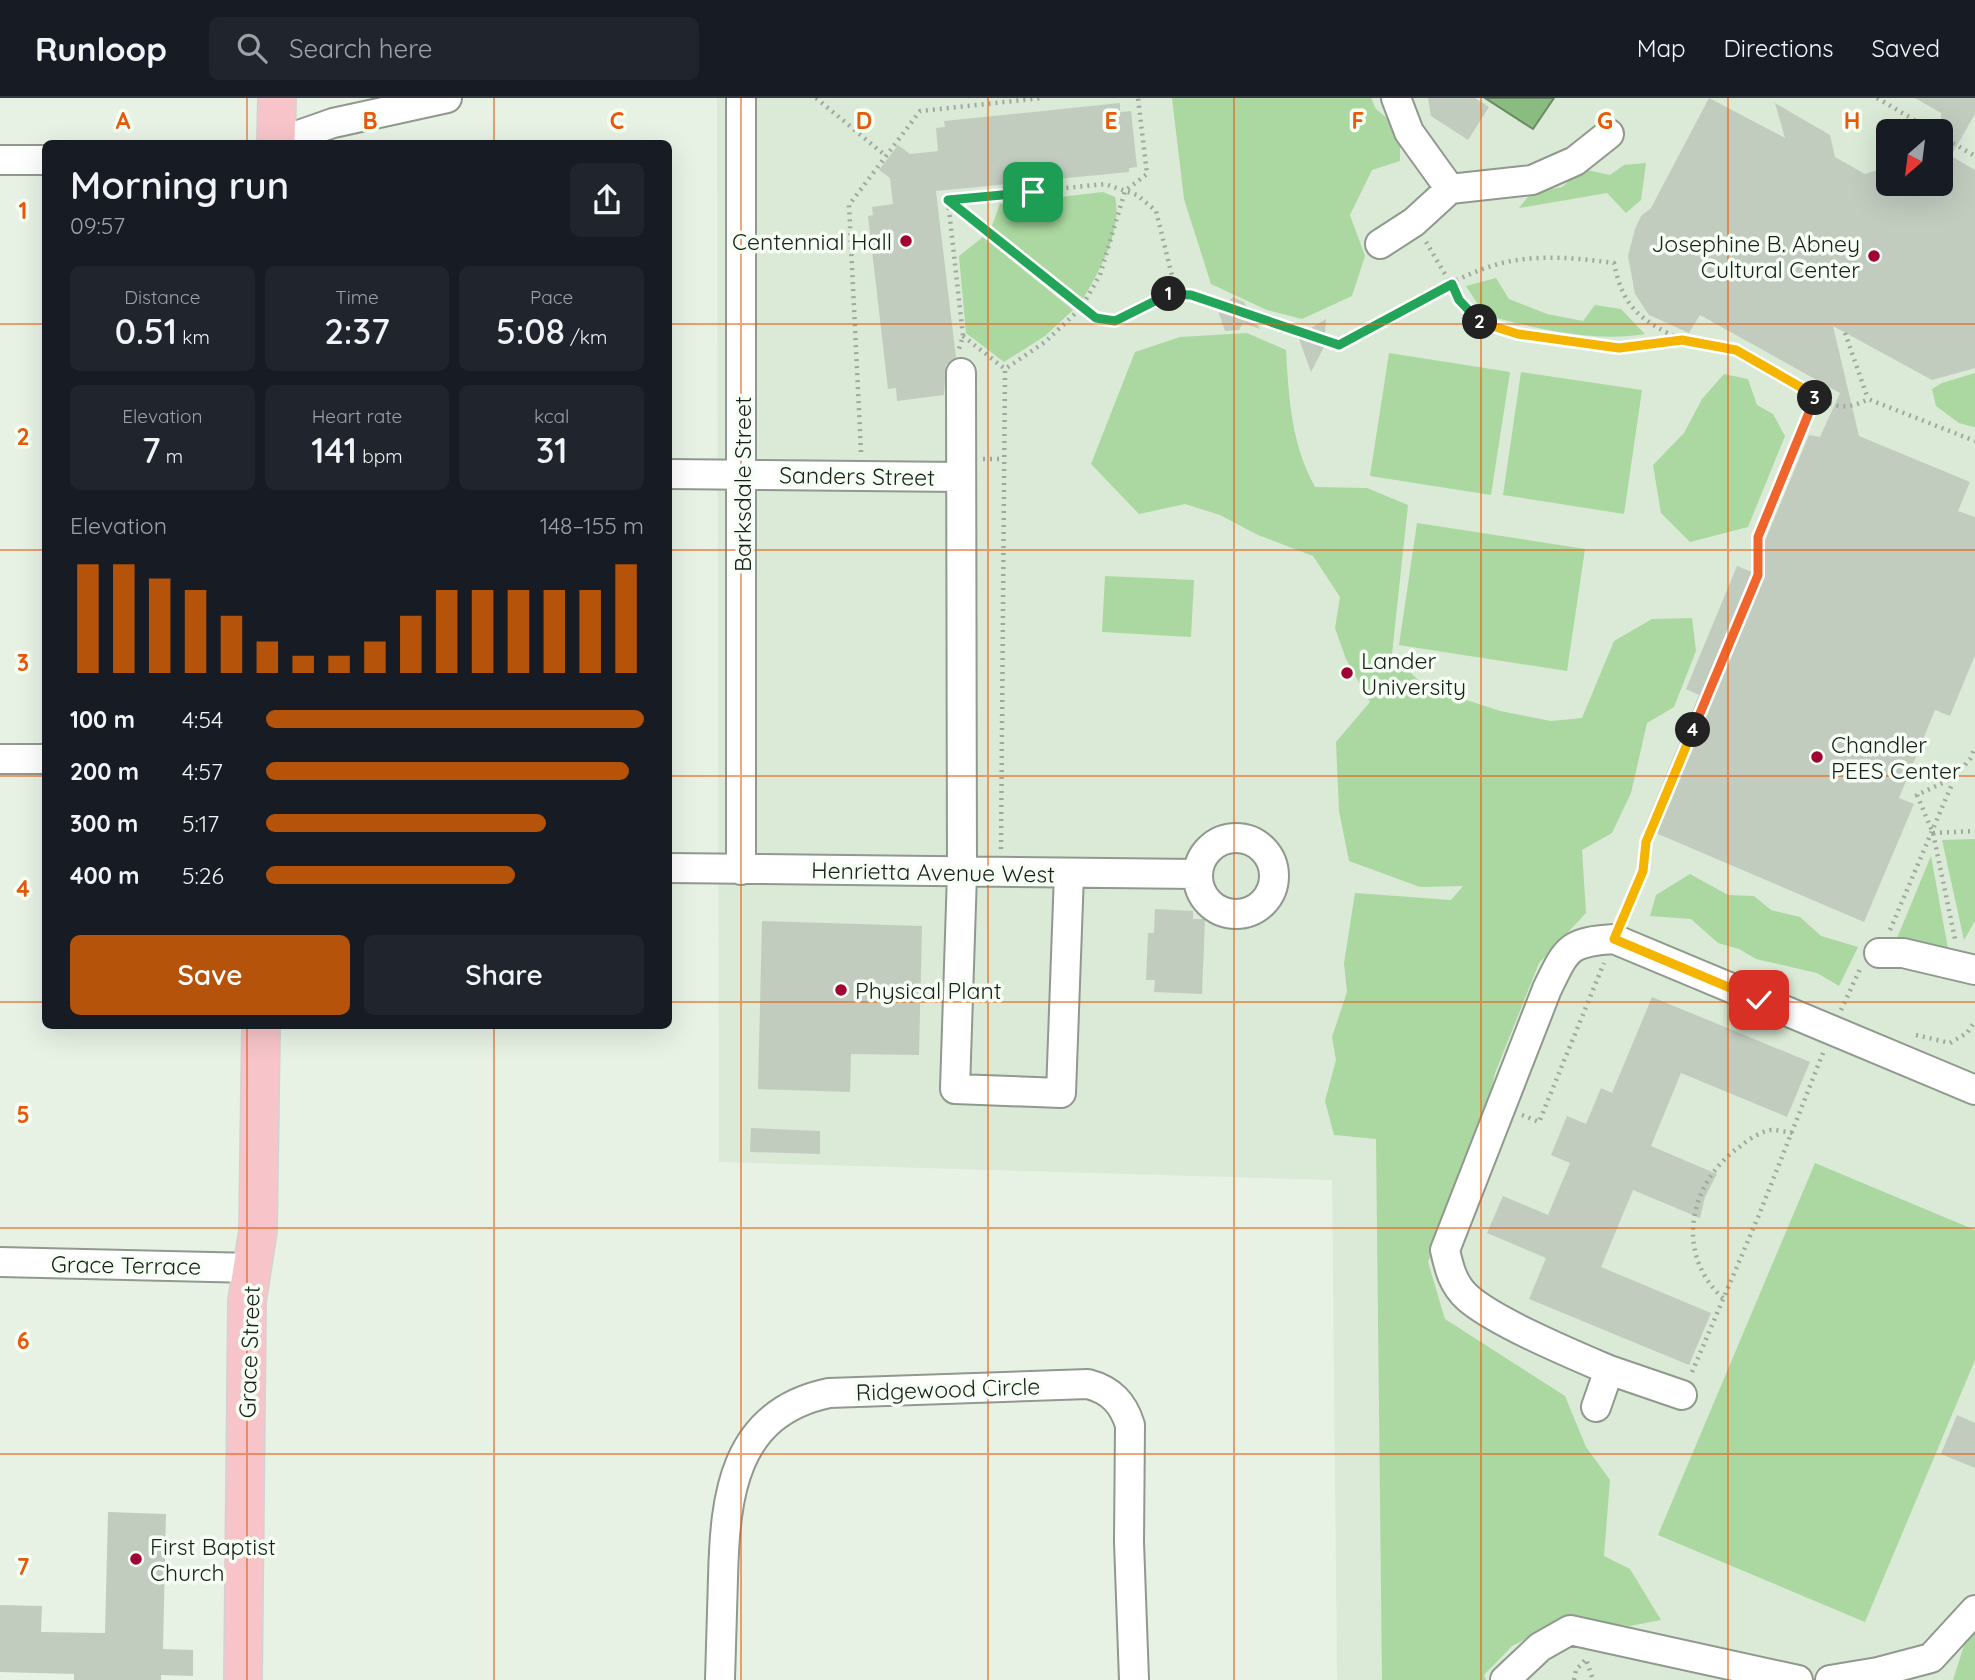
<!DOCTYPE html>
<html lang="en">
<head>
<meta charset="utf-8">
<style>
  body { margin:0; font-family:Quicksand,sans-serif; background:#20242c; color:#f1f3f6; height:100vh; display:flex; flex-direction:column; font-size:26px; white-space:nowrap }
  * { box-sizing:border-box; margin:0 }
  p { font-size:23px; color:#9ea1a6 }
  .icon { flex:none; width:38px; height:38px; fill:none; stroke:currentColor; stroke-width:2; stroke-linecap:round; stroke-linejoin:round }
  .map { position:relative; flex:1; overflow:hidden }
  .details { position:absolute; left:42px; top:42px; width:630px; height:889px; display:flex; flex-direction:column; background:#171b24; border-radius:10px; box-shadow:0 7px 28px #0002 }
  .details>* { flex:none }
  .needle { width:46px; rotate:208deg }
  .tools { position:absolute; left:1876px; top:21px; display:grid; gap:14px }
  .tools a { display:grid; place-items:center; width:77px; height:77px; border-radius:10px; background:#171b24; box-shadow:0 7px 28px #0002; font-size:35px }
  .pin { position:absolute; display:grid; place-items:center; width:60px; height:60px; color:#fff; margin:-30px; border-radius:14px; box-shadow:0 4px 10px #0006 }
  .km { position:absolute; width:35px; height:35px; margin:-18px; border-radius:50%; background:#222; color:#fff; font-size:19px; line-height:35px; text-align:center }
  .round { display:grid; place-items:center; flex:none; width:74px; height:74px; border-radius:10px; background:#20242c }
  .headline { display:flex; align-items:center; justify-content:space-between; height:119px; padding:0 28px }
  h1 { font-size:38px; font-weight:600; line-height:52px }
  .stats { display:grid; grid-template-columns:repeat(3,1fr); gap:10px; height:119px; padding:7px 28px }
  .stats div { display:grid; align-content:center; border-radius:10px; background:#20242c; text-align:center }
  .stats b { font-size:35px; font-weight:600 }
  .stats small { font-size:19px; font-weight:400 }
  .stats p { font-size:19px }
  .chart { height:196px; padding:14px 28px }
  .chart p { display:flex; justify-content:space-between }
  .chart svg { width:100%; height:126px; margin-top:7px; stroke:#b45309; stroke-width:6 }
  .primary-button { display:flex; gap:14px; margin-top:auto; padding:14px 28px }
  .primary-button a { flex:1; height:80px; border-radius:10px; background:#b45309; color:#fff; font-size:28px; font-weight:600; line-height:80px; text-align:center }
  .primary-button a+a { background:#20242c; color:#f1f3f6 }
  ul { padding:0 28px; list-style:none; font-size:23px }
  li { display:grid; grid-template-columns:112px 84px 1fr; align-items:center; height:52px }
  li i { height:18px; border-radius:9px; background:#b45309 }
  header { display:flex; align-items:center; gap:42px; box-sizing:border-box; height:98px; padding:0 35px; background:#171b24; border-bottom:2px solid #363941 }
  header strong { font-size:33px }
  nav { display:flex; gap:38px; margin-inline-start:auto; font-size:24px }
  .search { width:490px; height:63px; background:#20242c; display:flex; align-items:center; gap:18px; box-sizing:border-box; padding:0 24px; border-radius:10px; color:#9ea1a6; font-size:26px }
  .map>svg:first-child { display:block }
  .built { fill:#daead6; fill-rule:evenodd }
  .green { fill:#aad8a0 }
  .water { fill:#8abb80; stroke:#698c62; stroke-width:2 }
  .building { fill:#c1ccbf }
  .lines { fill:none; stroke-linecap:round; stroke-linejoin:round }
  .minor-casing { stroke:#8f998d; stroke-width:32 }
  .major-casing { stroke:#d2d2d2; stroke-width:40 }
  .path { stroke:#9fa89e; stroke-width:4.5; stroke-dasharray:2 5; stroke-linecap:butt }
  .minor { stroke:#fff; stroke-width:28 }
  .major { stroke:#f7c5c9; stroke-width:37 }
  .split-1-casing { stroke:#fff; stroke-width:14 }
  .split-2-casing { stroke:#fff; stroke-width:14 }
  .split-3-casing { stroke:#fff; stroke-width:14 }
  .split-4-casing { stroke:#fff; stroke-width:14 }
  .split-5-casing { stroke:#fff; stroke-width:14 }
  .split-1 { stroke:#22a559; stroke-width:9 }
  .split-2 { stroke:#22a559; stroke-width:9 }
  .split-3 { stroke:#f5b400; stroke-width:9 }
  .split-4 { stroke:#f0652b; stroke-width:9 }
  .split-5 { stroke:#f5b400; stroke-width:9 }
  .grid { fill:none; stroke:#e8590c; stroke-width:2; stroke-opacity:0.55 }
  .poi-dot { fill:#a20234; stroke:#f6fff4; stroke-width:2.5 }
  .labels { text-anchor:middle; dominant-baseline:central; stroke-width:7; stroke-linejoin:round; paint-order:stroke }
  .poi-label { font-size:23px; fill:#1c201c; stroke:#f6fff4; text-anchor:start }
  .street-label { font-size:23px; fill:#1c201c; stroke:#f6fff4 }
  .grid-label { font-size:23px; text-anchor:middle; font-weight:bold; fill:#e8590c; stroke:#f6fff4; stroke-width:7; stroke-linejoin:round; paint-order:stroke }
</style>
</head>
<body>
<header>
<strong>Runloop</strong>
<div class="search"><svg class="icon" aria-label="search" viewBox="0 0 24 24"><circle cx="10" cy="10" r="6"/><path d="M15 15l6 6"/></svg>Search here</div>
<nav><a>Map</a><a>Directions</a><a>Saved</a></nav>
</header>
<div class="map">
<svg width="1975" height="1582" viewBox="0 0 1975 1582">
  <rect width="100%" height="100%" fill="#e7f2e5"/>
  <path class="built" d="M717,0H1975V1582H1337L1332,1082L719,1064ZM1888,33H1941V86H1888Z"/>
  <path class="green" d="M1172,0H1371L1376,11L1400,31V63L1372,72L1350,117L1365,158L1352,198L1302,221L1267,212L1211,186L1184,101Z
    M1646,65L1641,102L1626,115L1607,95L1519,110L1531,95L1562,89L1583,71L1610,77L1624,67Z
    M1103,94L1115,99C1123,134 1097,177 1080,206L990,133L1000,106Z
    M983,139L1073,212L1045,238L1004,264L966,235L959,158Z
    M1496,180L1509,201L1547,216L1583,223L1595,207L1621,211L1645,236C1593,245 1536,230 1485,217L1466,188Z
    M1247,235L1286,252C1289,302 1291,345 1315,389L1367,390L1408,407L1392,556L1419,583L1457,599L1500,613L1551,623L1582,620L1614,543L1652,521L1692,520L1696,553L1674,609L1647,625L1631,695L1612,735L1582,752L1586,815L1539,865L1495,975L1480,1042L1449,1108L1428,1164L1445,1221L1565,1298L1586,1349L1610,1382L1604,1458L1630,1471L1661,1522L1630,1528L1565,1521L1512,1548L1484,1577L1486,1582H1382L1376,1041L1334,1037L1325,1003L1336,962L1332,939L1347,894L1344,865L1355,795L1451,802L1463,788L1420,789L1349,763L1339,713L1336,644L1370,604L1346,561L1335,530L1340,499L1313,458L1258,437L1220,417L1185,406L1139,416L1091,366L1135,254L1180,239Z
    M1389,255L1510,274L1491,397L1370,378Z
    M1521,274L1642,292L1624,416L1503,397Z
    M1975,275V329H1974L1959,325L1936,308L1932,291L1942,285Z
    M1724,276L1748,281L1757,307L1773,316L1785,338L1748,429L1690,444L1661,415L1653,367L1684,335L1702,301Z
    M1417,425L1585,451L1567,573L1399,547Z
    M1105,478L1194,482L1191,539L1102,534Z
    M1975,741V823L1964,842L1942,742Z
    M1931,758L1949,856L1895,845Z
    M1690,776L1728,797L1754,798L1771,812L1800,819L1821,838L1858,849L1839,888L1817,875L1756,861L1739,851L1718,845L1691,821L1650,818L1656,797Z
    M1815,1065L1975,1132V1262L1865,1524L1658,1437Z
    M1975,1532V1582H1953L1968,1535Z"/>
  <path class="water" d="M1485,0H1554L1533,31Z"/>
  <path class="building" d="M1428,0H1475L1489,9L1468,42L1431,18Z
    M1709,0L1785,40L1775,5L1830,37L1835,59L1865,76L1888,69V86H1941V15L1915,0H1975V16L1951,58L1975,72V270L1932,282L1833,228L1859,338L1970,384L1958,413L1975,419V557L1950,618L1935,612L1899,700L1914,706L1864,824L1644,730L1699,597L1686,591L1737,468L1752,474L1809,337L1820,339L1840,295L1700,217L1689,235L1649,217L1635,196L1628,158L1635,131L1641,118L1651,110Z
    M1120,5V14L1131,13L1137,69L1129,70V74L936,93L956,260L946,267L944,297L897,303L896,290L888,291L868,118L873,117L872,109L893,106L890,80L879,72L898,47L910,56L938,53L936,30L945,29L944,23Z
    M1233,199L1244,204L1260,231L1243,225L1239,232L1225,233L1219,216L1222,205H1227Z
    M1326,221L1324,249L1311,274L1298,238Z
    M1155,811L1193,813V821H1205L1202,896L1154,894L1155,882H1146L1148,835H1154Z
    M762,823L922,828L919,957L851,956L850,994L758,991Z
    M1652,899L1810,964L1787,1019L1681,975L1651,1048L1717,1076L1705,1099L1700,1120L1633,1092L1601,1169L1711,1215L1689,1267L1529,1201L1546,1160L1487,1135L1503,1098L1548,1117L1570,1065L1551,1057L1567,1018L1586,1026L1601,990L1612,995Z
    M751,1030L820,1033V1056L750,1054Z
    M1957,1317L1975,1325V1370L1941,1356Z
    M108,1414L166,1416L163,1551L193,1552V1578L161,1577V1582H74V1576L0,1574V1507L42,1508L41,1534L105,1535Z"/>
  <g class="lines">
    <g class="minor-casing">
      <path id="minor" d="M1396,0L1409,34L1450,91L1532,82L1575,63L1609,36
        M273,46L333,25L447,0
        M0,62H46
        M1380,146L1414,124L1450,91
        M961,275L962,776L955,991L1061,995L1069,776
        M668,376L961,379
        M0,661H46
        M1198 778a38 38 0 1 1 76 0a38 38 0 1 1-76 0Z
        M668,770L1197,776
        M741,772V0
        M1879,855H1903L1975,872
        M0,1164L253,1170
        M1609,1272L1682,1297
        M1596,1309L1609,1272C1574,1257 1495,1224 1468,1200C1453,1187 1449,1170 1445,1152L1547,891C1567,850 1568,844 1614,841L1975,992
        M720,1582C721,1548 722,1514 723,1480C725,1398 733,1315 829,1295L1088,1286C1111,1292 1123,1305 1130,1327L1129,1444L1134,1582
        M1505,1582L1540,1549L1570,1532L1798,1582
        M1830,1582L1878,1574L1931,1560L1975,1512"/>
    </g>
    <g class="major-casing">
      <path id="major" d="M276,46L277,0
        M243,1582L247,1203L258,1133L261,928"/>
    </g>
    <path class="path" d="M816,0L886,58
      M1877,0L1933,33
      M1941,38L1975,58
      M948,102L1096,221C1128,226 1146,201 1176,194L1339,247C1395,224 1443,180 1502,165C1540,156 1576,160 1614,165C1623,211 1642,223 1682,242
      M948,102L1105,86L1137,97L1156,113L1176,194
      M948,103L963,238L959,251
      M1426,144L1467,213L1496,231L1619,250L1682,242L1736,252L1816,298
      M1845,235L1868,301
      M963,238L1005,271
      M861,354L849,107L920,13L1042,0
      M983,361H1004
      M1955,679L1917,697L1933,735L1955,841
      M1933,735L1975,733
      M1001,751L1005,271L1045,244L1081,210L1100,177L1125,93L1147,76L1138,0
      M1624,818L1643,773L1646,744L1758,477L1757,439L1816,298C1834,310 1849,312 1868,301L1975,343
      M1890,832L1955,679L1970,661L1975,649
      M1841,912L1861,869
      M1916,937L1950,945L1967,935L1975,923
      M1522,1017L1539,1024L1604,865
      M1723,1200C1675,1157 1688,1086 1738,1050C1747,1043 1758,1034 1771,1032C1778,1032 1786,1034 1793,1035
      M1692,1274L1759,1117L1823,955
      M1574,1582L1576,1572L1586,1561L1593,1582"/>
    <use href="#minor" class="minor"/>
    <use href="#major" class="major"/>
  </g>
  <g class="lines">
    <g class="split-1-casing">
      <path id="split-1" d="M1033,94L948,102L1096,220L1115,223L1169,196"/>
    </g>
    <g class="split-2-casing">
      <path id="split-2" d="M1169,196L1191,197L1339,247L1452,186L1459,202L1480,224"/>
    </g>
    <g class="split-3-casing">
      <path id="split-3" d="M1480,224L1518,236L1619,250L1682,242L1736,252L1816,298L1815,300"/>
    </g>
    <g class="split-4-casing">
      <path id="split-4" d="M1693,632L1758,477V439L1815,300"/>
    </g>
    <g class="split-5-casing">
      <path id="split-5" d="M1693,632L1646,744L1643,773L1614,841L1759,902"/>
    </g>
    <use href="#split-1" class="split-1"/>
    <use href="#split-2" class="split-2"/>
    <use href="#split-3" class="split-3"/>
    <use href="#split-4" class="split-4"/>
    <use href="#split-5" class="split-5"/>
  </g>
  <path class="grid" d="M247,0V46M494,0V46M741,0V1582M988,0V1582M1234,0V1582M1481,0V1582M1728,0V1582M0,226H46M668,226H1975M0,452H46M668,452H1975M0,678H46M668,678H1975M0,904H46M668,904H1975M247,928V1582M494,928V1582M0,1130H1975M0,1356H1975"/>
  <g class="poi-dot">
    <circle cx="906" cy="143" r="7"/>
    <circle cx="1874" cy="158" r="7"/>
    <circle cx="1347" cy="575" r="7"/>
    <circle cx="1817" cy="659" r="7"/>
    <circle cx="841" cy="892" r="7"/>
    <circle cx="136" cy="1461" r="7"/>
  </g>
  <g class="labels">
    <g class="poi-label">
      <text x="892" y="143" text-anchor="end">Centennial Hall</text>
      <text x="1860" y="145" text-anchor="end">Josephine B. Abney<tspan x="1860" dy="26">Cultural Center</tspan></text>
      <text x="1361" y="562">Lander<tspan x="1361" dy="26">University</tspan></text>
      <text x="1831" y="646">Chandler<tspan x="1831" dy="26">PEES Center</tspan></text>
      <text x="855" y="892">Physical Plant</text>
      <text x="150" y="1448">First Baptist<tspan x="150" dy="26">Church</tspan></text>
    </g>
    <g class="street-label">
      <text transform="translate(857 378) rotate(1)">Sanders Street</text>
      <text transform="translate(742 386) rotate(-90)">Barksdale Street</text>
      <text transform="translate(933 774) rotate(1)">Henrietta Avenue West</text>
      <text transform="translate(126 1167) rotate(1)">Grace Terrace</text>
      <text transform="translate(249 1254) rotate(-88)">Grace Street</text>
      <text transform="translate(948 1291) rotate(-2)">Ridgewood Circle</text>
    </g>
  </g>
  <g class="grid-label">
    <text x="123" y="31">A</text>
    <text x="370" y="31">B</text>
    <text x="617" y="31">C</text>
    <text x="864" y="31">D</text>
    <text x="1111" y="31">E</text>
    <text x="1358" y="31">F</text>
    <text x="1605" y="31">G</text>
    <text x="1852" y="31">H</text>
    <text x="23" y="121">1</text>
    <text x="23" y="347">2</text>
    <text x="23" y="573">3</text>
    <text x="23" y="799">4</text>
    <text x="23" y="1025">5</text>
    <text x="23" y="1251">6</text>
    <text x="23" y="1477">7</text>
  </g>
</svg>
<div class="tools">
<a><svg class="needle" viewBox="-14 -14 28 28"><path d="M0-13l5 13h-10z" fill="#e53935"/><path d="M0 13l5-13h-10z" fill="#9ea1a6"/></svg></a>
</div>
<div class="pin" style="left:1033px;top:94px;background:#1e9e55"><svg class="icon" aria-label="arrive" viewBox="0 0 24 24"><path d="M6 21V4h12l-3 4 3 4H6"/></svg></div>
<div class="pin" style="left:1759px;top:902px;background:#d93025"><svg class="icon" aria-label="check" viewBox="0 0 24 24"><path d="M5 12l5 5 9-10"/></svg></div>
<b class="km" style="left:1169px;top:196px">1</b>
<b class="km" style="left:1480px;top:224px">2</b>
<b class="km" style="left:1815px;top:300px">3</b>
<b class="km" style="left:1693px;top:632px">4</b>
<section class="details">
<div class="headline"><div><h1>Morning run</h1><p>09:57</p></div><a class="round"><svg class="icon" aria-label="share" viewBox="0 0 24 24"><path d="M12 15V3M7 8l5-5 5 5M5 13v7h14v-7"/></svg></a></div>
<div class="stats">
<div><p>Distance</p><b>0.51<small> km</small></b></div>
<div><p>Time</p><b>2:37</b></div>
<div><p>Pace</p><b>5:08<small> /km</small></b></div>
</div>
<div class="stats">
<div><p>Elevation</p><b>7<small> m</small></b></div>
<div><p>Heart rate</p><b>141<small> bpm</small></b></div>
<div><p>kcal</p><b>31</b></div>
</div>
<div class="chart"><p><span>Elevation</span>148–155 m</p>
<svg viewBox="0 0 160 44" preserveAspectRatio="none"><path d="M5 44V6M15 44V6M25 44V11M35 44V15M45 44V24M55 44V33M65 44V38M75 44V38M85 44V33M95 44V24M105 44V15M115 44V15M125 44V15M135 44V15M145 44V15M155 44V6"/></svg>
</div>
<ul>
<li><b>100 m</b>4:54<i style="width:100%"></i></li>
<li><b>200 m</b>4:57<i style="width:96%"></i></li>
<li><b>300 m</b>5:17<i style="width:74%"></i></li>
<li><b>400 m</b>5:26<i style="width:66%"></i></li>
</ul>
<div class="primary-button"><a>Save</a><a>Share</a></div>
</section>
</div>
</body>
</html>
